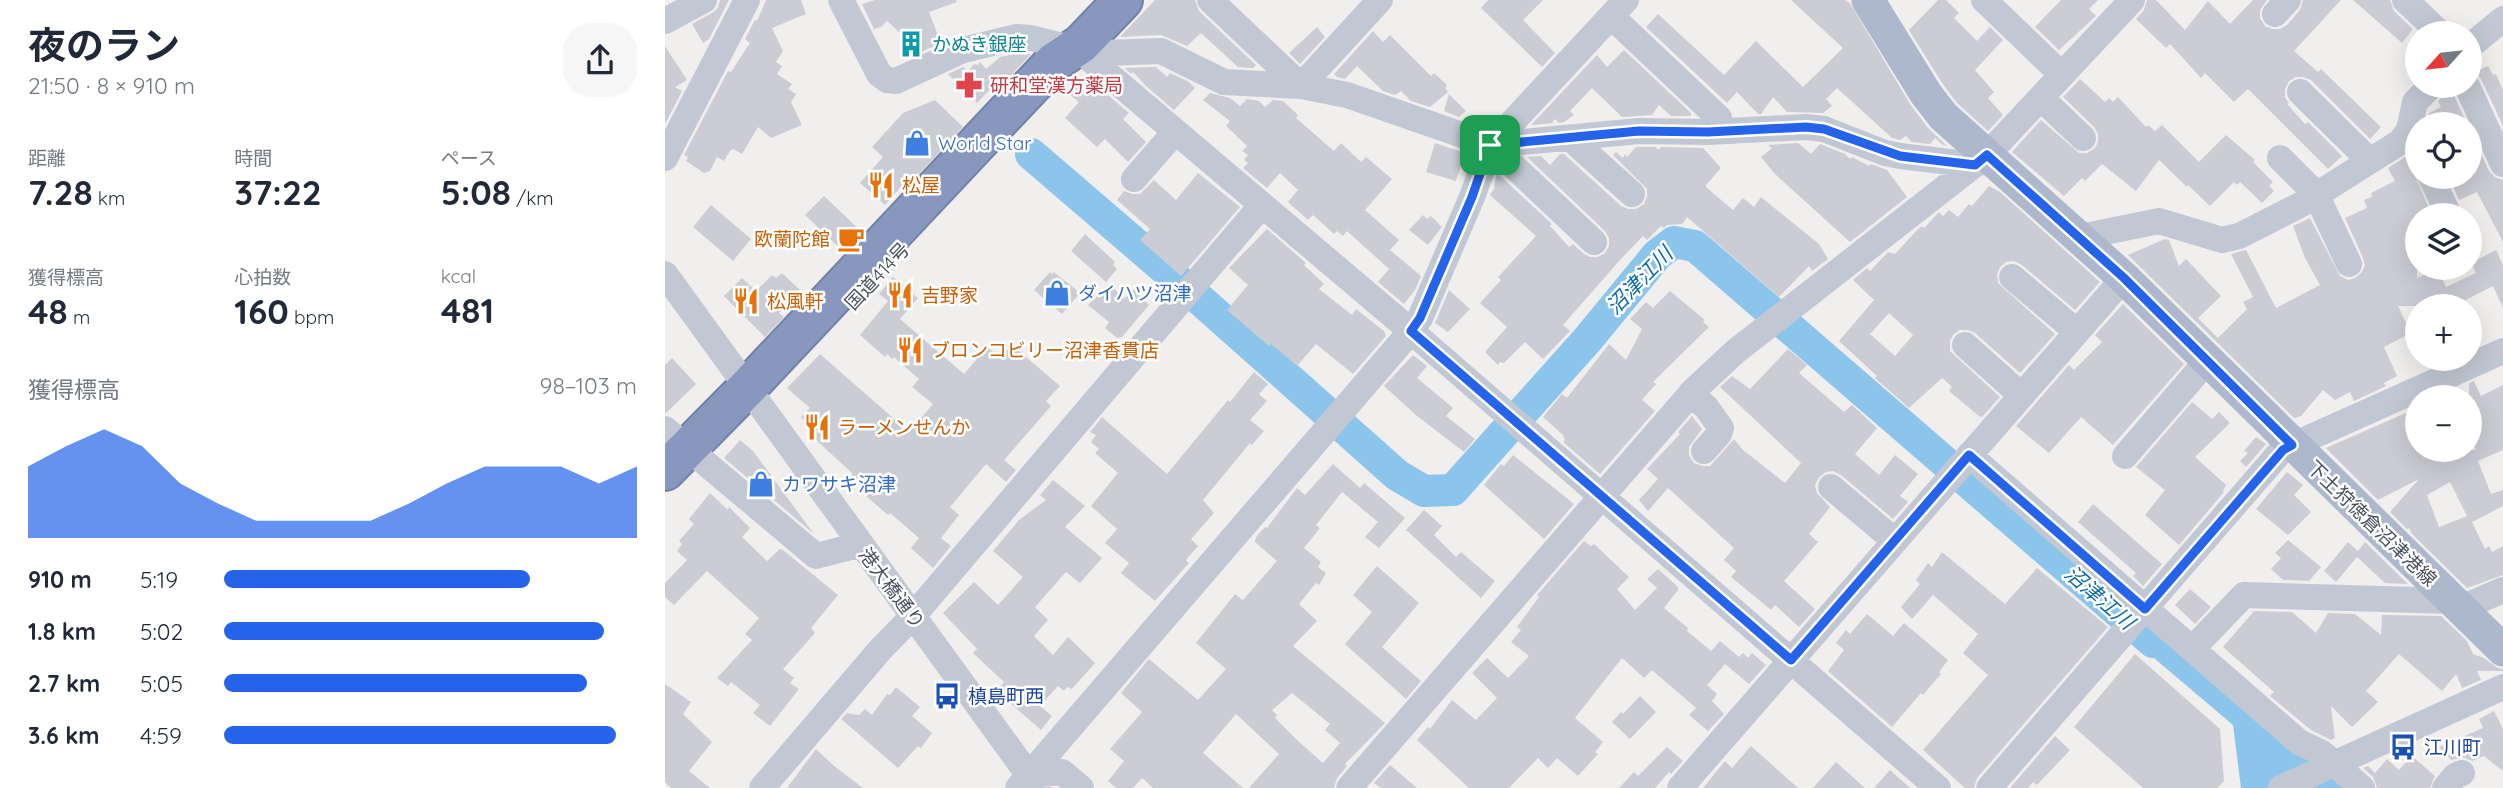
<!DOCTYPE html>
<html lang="ja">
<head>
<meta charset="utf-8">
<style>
  body { margin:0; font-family:Quicksand,"Noto Sans JP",sans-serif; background:#f6f6f7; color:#1f2937; height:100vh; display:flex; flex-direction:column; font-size:26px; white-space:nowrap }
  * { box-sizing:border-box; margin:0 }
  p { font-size:23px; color:#747a83 }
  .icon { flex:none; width:38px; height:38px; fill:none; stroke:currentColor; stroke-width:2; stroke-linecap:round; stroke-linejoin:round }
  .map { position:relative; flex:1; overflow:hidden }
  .details { display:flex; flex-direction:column; background:#fff; width:665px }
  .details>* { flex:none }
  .needle { width:46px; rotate:243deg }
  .buttons { position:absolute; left:1740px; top:21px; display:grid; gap:14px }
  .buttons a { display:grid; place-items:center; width:77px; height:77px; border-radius:50%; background:#fff; box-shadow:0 7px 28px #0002; font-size:35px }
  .pin { position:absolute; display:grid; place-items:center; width:60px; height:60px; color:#fff; margin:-30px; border-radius:14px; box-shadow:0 4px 10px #0006 }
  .round { display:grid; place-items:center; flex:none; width:74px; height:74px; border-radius:28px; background:#f6f6f7 }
  .headline { display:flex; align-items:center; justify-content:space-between; height:119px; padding:0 28px }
  h1 { font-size:38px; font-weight:700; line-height:52px }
  .metrics { display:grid; grid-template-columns:repeat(3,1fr); gap:10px; height:119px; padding:7px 28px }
  .metrics div { display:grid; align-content:center }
  .metrics b { font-size:35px; font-weight:700 }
  .metrics small { font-size:19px; font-weight:400 }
  .metrics p { font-size:19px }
  .chart { height:196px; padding:14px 28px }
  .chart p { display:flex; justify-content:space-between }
  .chart svg { width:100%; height:126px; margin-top:7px; fill:#2563eb; opacity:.7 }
  ul { padding:0 28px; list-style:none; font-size:23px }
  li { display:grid; grid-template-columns:112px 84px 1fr; align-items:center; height:52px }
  li i { height:18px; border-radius:9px; background:#2563eb }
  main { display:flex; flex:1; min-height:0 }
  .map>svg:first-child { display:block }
  .water { fill:#8bc5eb }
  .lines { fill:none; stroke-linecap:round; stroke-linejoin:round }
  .river { stroke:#8bc5eb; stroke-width:32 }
  .building { fill:#cbccd4; fill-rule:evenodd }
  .highway-casing { stroke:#7282a8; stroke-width:42 }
  .minor { stroke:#c2c8d3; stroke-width:26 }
  .major { stroke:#aeb8cd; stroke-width:33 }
  .highway { stroke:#8797bd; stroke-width:38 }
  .route-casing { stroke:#fff; stroke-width:14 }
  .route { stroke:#2563eb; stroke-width:9 }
  .labels { text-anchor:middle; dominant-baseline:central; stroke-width:5; stroke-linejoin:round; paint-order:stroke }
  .culture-label { font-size:19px; fill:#0d838f; stroke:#fff; text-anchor:start }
  .health-label { font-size:19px; fill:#be3a42; stroke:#fff; text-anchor:start }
  .shop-label { font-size:19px; fill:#366cbe; stroke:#fff; text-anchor:start }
  .food-label { font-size:19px; fill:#c56008; stroke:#fff; text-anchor:start }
  .street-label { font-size:19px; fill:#474e5c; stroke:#fff }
  .transit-label { font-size:19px; fill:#164399; stroke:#fff; text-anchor:start }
  .water-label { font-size:21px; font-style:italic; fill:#0e6ba7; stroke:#fff }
</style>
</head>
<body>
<main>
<section class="details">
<div class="headline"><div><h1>夜のラン</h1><p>21:50 · 8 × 910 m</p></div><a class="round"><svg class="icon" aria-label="share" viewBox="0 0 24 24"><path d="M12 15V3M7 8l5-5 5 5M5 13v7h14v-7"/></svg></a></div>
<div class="metrics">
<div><p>距離</p><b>7.28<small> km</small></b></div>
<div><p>時間</p><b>37:22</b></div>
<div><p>ペース</p><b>5:08<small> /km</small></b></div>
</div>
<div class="metrics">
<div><p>獲得標高</p><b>48<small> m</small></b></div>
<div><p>心拍数</p><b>160<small> bpm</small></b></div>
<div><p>kcal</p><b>481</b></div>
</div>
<div class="chart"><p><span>獲得標高</span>98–103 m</p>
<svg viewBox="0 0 160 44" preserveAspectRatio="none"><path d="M0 44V19L10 12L20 6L30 12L40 25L50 32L60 38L70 38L80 38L90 38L100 32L110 25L120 19L130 19L140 19L150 25L160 19V44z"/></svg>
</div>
<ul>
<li><b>910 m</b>5:19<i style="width:74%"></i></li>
<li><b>1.8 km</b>5:02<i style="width:92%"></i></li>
<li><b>2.7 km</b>5:05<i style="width:88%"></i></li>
<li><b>3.6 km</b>4:59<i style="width:95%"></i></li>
</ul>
</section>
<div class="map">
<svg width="1838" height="788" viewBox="0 0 1838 788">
  <rect width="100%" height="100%" fill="#f1efee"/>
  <path class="water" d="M1468,613L1688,788H1576L1568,725L1463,636Z"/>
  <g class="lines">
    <path class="river" d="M366,154L522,288L732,475L759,491L788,490L923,339L992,255L1009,242L1030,246L1488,642"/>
  </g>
  <path class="building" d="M55,0H64L44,39L38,43L27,24L47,13L53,8Z
    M101,0H136L141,14L107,28L118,51L111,62L117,66L112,74L127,84L123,89L131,94L126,102L137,125L106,138L93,127L77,154L68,149L65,151L59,161L52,157L45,171L39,173L21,161L23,157L19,155L63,71L66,72L85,43L80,39L90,20L92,21Z
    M210,0H291L292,2L264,12L276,43L256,52L222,21L216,27L209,29L197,4Z
    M490,0H530L534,11L591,65L588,68L573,67L536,33L522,46L496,35L455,37Z
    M823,0H878L858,20L890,53L877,67L816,8Z
    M1126,0H1180L1185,3L1245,104L1263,128L1282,146L1278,145L1270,138L1265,144L1247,142L1241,136L1235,140L1227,138L1172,88L1161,99L1167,106L1158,113L1122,112L1108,97L1096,114H1093L1072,92L1062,103L981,27L993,14L1059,75L1091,41L1138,87L1178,48Z
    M1273,0H1281L1294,13L1289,18L1312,41L1325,27L1338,40L1310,70L1329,92L1323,98L1338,115L1323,131L1292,103L1277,83L1244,30Z
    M1396,0H1433L1424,9L1431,16L1394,50L1370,27Z
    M1482,0H1491L1520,30L1543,1L1565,24L1588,0H1602L1595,10V18L1600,26L1607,29H1615L1622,25L1635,10L1638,0H1676L1629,51L1653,72L1656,69L1716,127L1705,139L1646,80L1638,77H1631L1624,81L1620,89V97L1624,103L1622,104L1640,124L1643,122L1677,156L1663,169L1583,89L1569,102L1540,73L1536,78L1505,44L1501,48L1471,19L1479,10Z
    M1688,0H1725L1729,11L1748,29L1737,43Z
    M652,27L660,37L635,64L624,53Z
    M708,31L718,42L725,35L766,76L769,73L782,85L780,88L783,92L765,107L746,101L736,91L730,95L718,91L692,66L680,79L672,77L669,74Z
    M0,46L22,80L10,87L17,91L0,124Z
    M959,50L1026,113V116H1006L994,105L987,115L957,117L927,88L905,111L909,115L899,122L894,123L890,119L887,122L889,123L866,125L932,55L942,67Z
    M353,53L366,54L342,80L338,76L312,103L283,74L298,67L303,71L309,64L313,65L315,62L321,69L335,57Z
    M1823,66L1828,75L1831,74L1838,90V126L1816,79L1809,72Z
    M491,67L502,77L505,73L524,82L530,88L509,110L482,87L468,72L466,74L460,68Z
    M419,77H422L464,113L458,119L481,142L463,162L440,139L432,147L400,118L414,102L404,94Z
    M1415,79L1440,102L1444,98L1448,102L1453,97L1481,127L1483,125L1490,131L1497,125L1534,162L1561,135L1590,160L1588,162L1608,182L1604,186L1609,191L1597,203L1575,182L1572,185L1569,182L1545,206L1523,185L1522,187L1494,160L1471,191L1437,164L1420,181L1417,178L1399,196L1347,152L1376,120L1414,153H1422L1430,148L1433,142V134L1429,127L1398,97Z
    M1787,91L1802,124H1761L1764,113L1776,107L1773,101L1779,95Z
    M545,93L565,98L575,106L582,99L594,101L600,107L608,100L618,101L633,115L631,118L669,151L676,143L696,162L701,157L727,179L700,210L734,240L725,250L756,276L750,290L739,304L713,282L724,269L682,231L678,236L672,231L669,234L648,215L643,220L623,202L633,190L615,173L602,188L578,168L583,163L579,160L583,155L577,151L582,146L561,126L565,121L538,100Z
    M784,94L801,111L794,117L779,111Z
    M270,100L298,127L245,183L242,180L220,205L195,183L218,157L207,147L238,113Z
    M1804,128L1824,171L1830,177L1838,180V242L1812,192L1794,200L1784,177H1804Z
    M770,143L800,153L791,181L761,172Z
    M1133,143L1146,154L1155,144L1180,154L1185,159L1187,157L1204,166L1206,164L1222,170L1242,197L1185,242L1109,173L1096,157L1107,148L1103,145Z
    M971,147H991L993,150L996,147L1038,148L1056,168L1041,185V187L1068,210L1078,198L1089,207L1096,197L1154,244L1163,259L1147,271L1144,266L1114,297L1022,217L1017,224L1002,225L999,228L996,226L982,240L978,236L955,260L898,325L905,331L878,359L860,342L839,363L835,362L833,365L820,352L842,327L815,303L836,280L833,277L871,236L825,195L829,189L831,176L833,174L887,224L885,226L904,247L908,244L919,254L925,257H933L940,253L944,246V238L940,231L862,157L876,156L885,165L895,154H899L956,206L963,209H971L979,204L982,197V189L948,155L951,152L958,158L960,154L962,157Z
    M1742,156L1766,213L1752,215V278L1772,269L1781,287L1811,273L1806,263L1831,250L1838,265V308L1828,286L1789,306H1733L1746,333L1719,347L1732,376L1719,383L1721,386L1689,401L1685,392L1670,400L1658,390L1636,416L1629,418L1463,255L1500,239L1504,240L1514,266L1521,259L1556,296L1533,318L1553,338L1582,309L1578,302L1588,297L1566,254L1581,250L1611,308L1655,285L1640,258L1628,226L1645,218L1675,276L1683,280L1690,278L1696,273L1700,266L1698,258L1680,218L1702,208L1699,200L1707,197L1706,193L1730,181L1723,168Z
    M533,173L575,207L516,276L475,240L485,229L452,200L459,191L467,194H475L489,180L511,200Z
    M1324,186L1335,192L1435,282L1410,310L1357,265L1349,261L1341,262L1335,267L1332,274L1333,283L1390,334L1355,373L1310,333L1303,330H1294L1288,335L1285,341V351L1335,397L1317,417L1314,416L1284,391L1287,387L1277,378L1244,408L1210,378L1212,376L1174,341L1209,300L1188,280L1202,268L1205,271L1223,252L1230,254L1253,229L1257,226L1259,228L1274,212L1278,216L1284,210L1293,217L1304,204L1307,206ZM1224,313L1248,335L1230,356L1205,334Z
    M159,196L198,233L180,253L140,215Z
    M46,205L86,239L68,261L28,227Z
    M758,215L762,219L766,216L777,227L763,245L744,230Z
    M602,229L641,263L639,265L659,284L654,289L687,315L691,309L719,331L721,336L688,374L651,344L632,366L606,344L604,346L562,310L583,285L564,268Z
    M420,234L450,262L448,265L452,269L441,282L406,251Z
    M385,272L387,274L389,272L415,293L397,314L369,290Z
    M117,273L135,290L114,313L119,317L100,337L59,296L77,278L91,291L107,275L111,278Z
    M228,277L253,298L235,319L299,374L322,347L335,358L347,345L395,386L381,401L386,406L339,460L351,470L341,482L321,464L285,507L294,515L276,538L286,546L268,568L246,548L254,538L225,513L223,515L201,496L206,491L186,476L188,474L150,439L152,436L145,430L147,428L136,417L145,408L122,388L155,354L244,432L268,404L247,387L254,379L229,357L227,359L222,354L220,357L195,335L223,301L214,294Z
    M445,284L459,299L469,289L484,305L457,337L452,338L440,328L444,322L423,305Z
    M784,290L805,309L783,332L770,323Z
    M1005,291L1040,320L1038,322L1044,327L988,382L991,384L977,400L990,411L935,474L898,442L900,440L898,435L878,417L897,394L902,398L944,344L961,360L977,329L965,319L981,302L988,308Z
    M1458,304L1519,364L1448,445L1416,417L1384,453L1351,426L1404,365L1409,370L1437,342L1430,335Z
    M1123,349L1142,365L1134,373L1179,412L1187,405L1212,428L1190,454L1214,475L1230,455L1253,474L1235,496L1243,502L1228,519L1176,475L1168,471L1161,472L1154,477L1150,485L1152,493L1165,507L1144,534L1153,542L1119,581L1150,609L1134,627L1110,605L1106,610L1066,577L1071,571L1059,560L1069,548L1003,488L983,511L974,500L993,479L982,469L1015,434L1013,432L1027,416L1037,429L1024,447V455L1029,463L1037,466H1045L1069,439L1078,450L1120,483L1136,463L1055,387L1067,376L1085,389Z
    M748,355L762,366L752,378L788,408L781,416L810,439L799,452L752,416L719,386Z
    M7,358L31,384L0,414V365Z
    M589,372L603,384L594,394L602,401L585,420L599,431L587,445L585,443L538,500L549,513L526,539L533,546L521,560L524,563L490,601L456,573L464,563L440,543L452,529L426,506L453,473L430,453L434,449L426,442L431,435L425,432L437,417L502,474L563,400L565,402Z
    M1809,381L1816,396L1838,385V450L1813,461L1826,494L1838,490V506L1807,522L1820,549L1824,546L1827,552L1838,546V575L1802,588L1747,534L1744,528L1742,529L1725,512L1754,479L1713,500L1661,448L1752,408V450H1811L1804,433V383ZM1785,482L1802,516L1774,527L1762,495Z
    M1527,402L1547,419L1554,412L1565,423L1530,457L1561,485L1558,491L1559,492L1514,545L1480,515L1500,490L1471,467Z
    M1591,437L1601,444L1581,467L1575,461L1583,453L1579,451Z
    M75,440L88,451L149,534L59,458Z
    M848,455L909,504L879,539L819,485L836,464L839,466Z
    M668,464L695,488L699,483L740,518L714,548L700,537L713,522L677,492L651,525L655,528L639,548L656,562L653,567L661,573L654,585L651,583L634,604L652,621L628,646L720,723L680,764L682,766L672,778L669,788H584L614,754L571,714L538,753L578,788H488L477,778L468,788H451L443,781L459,761L445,749L477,712L456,693L484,659L533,700L561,669L531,643L570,594L578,600L612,561L590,542L591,537L600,527L602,528L632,488L640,495ZM627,693L665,724L660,730L675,743L658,763L633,741L610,718L612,715L607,710Z
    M1622,472L1638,485L1629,495L1646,512L1623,535L1591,509Z
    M388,480L420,506L400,527L437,558L415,583L401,572L370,607L383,620L369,636L388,655L403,637L430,663L407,689L402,687L399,691L393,686L375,706L387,716L376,730L345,703L348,700L333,689L339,682L308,653L312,649L278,613L309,582L333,605L358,577L328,551L354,520L381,500L375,495Z
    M45,493L63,510L64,507L85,528L77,537L102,561L115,549L118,550L173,595L146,628L150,633L118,669L129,678L125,683L134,689L105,726L88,713L95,705L66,682L63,686L52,678L87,640L80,634L94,618L42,571L9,605L0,597V583L22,560L12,551L17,544L14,541L29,524L24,519Z
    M1428,504L1497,564L1478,586L1468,576L1471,573L1413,522Z
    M759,510L777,526L769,535L791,557L796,552L830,581L816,598L741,530Z
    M1623,540L1656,567L1644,581L1618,580L1606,569L1616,558L1610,553Z
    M919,541L926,546L929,544L964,577L952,589L970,610L992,588L982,579L993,569L1013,587V590L999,608L1023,628L1022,631L1046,651L1055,641L1074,657L1078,653L1083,658L1087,653L1101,665L1084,684L1060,664L1042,685L1052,694L1047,701L1059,714L1043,731L1024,715L1031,708L987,670L979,678L957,658L910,718L938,742L930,752L933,754L913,776L892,758L883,768L873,758L844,788H804L752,740L763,727L765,729L787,700L811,720L832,698L807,673L822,658L843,678L864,656L846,642L856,630L852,627L874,597L872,595Z
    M1683,542L1693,551L1700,542L1743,584L1720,583L1692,557L1671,582L1659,571Z
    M1277,552L1340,604L1372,568L1443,627L1312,778L1309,788H1300L1258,750L1323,675L1298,653L1313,634L1268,595L1247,619L1236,607L1255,584L1251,580L1263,563L1267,567Z
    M712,566L754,603L717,647L756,681L741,699L680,644L707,612L688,595Z
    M1525,589L1546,607L1530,624L1510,605Z
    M1589,611L1627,612L1651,633L1663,613L1690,614L1716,635L1717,615L1776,616L1802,641L1808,654L1819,658L1833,668L1838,669V671H1812L1816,680L1797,688L1791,674L1777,691L1734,654L1701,691L1713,702L1687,727L1666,706L1670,738L1666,740L1646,730L1605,696L1609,692L1558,647Z
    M1202,614L1228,636L1239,623L1283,660L1274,672L1276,674L1258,695L1256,693L1227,727L1163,671L1179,650L1171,643L1181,630L1185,634Z
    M1470,654L1555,729L1559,781L1552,788H1478L1409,727Z
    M0,684L26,702L18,714L47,742L24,771L45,788H6L0,782Z
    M231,687L255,707L247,716L267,733L256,748L253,746L233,768L176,719L182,713L194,715L200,709L207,715L222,694L225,695Z
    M975,696L991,712L965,739L947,722L956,712L958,714Z
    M1829,711L1838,729V771L1819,756L1807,761L1798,757L1786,760L1774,747L1818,728L1814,719Z
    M1390,736L1405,750L1372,785L1368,782L1363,788H1345Z
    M1086,746L1133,788H1038L1060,761L1067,768Z
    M1002,747L1018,761L1006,774L1004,772L990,788H954L969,772L973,776Z
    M151,749L168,765L198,788H122Z
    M1747,756L1770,776L1765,788H1712L1708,777L1698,768L1703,766L1710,773L1722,759L1734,770Z
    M1171,762L1200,788H1148Z
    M725,765L752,788H716L709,783Z
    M1225,770L1245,788H1209Z"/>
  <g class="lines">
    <g class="highway-casing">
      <path id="highway" d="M0,471L83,387L389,62L416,44L458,0"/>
    </g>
    <path class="minor" d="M176,0L214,74L222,80L231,81L298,50L352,37L366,38L402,47L416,44L438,53L496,51L559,82L636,86L682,95L826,145L974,131L1043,132L1141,127L1159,129L1220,153L1235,156L1310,165
      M545,0L636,86L715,0
      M1319,0L1397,75
      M1740,0L1775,33
      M1610,14L1623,0
      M947,17L1054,118
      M0,21L39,0
      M417,46L426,60L746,331L1273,788
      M1804,47L1838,19
      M1802,86L1838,164
      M1635,92L1705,161
      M1376,98L1418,138
      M905,138L967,194
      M826,145L929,242
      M0,158L82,0
      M1615,158L1651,194L1684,264
      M1766,177L1782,211
      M469,179L510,132
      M1415,237L1494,221L1557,240L1574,236L1637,204L1735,142L1744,130L1750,102L1766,86
      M0,274L373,788
      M1347,277L1411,331
      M1300,345L1356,395
      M1025,394L1041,407L1056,428L1054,434L1039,451
      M0,429L151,556L194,545
      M1304,455L1634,742L1657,753L1697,788
      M1460,456L1542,361
      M1166,487L1230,541
      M1794,609L1838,590
      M1527,649L1579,595L1787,601
      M363,775L397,772L416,788
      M97,788L215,650L248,616L596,206
      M353,788L746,331L755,318L807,197L826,145L961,0
      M684,788L1029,390L1071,351L1322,155L1467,0
      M1015,788L1459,278
      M1324,788L1617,450L1838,351
      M1616,788L1838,687
      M1780,788L1790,776L1797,773"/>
    <path class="major" d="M1203,0L1261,94L1278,116L1459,278L1838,650"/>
    <use href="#highway" class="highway"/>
  </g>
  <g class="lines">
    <g class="route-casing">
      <path id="route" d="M1141,127L1159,129L1235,156L1310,165L1322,155L1459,278L1627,445L1618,450L1480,609L1304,455L1126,660L746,331L755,318L807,197L825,145L974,131L1043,132Z"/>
    </g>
    <use href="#route" class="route"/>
  </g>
  <defs>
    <g id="building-bare" transform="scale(2.1)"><path d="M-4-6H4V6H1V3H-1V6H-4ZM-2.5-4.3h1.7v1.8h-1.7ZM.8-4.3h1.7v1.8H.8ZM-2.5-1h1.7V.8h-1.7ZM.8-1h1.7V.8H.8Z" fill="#0f9aa8" stroke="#fff" stroke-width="2.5" paint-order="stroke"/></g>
    <g id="pharmacy-bare" transform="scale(2.1)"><path d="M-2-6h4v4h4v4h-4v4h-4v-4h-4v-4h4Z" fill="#e0444e" stroke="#fff" stroke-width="2.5" paint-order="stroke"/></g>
    <g id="shop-bare" transform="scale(2.1)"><path d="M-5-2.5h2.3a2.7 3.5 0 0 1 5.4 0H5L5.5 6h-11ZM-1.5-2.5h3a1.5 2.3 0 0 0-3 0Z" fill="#3f7fe0" stroke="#fff" stroke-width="2.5" paint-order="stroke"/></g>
    <g id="restaurant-bare" transform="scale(2.1)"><path d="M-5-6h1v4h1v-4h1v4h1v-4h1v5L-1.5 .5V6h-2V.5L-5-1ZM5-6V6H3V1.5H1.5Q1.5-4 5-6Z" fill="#e8710a" stroke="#fff" stroke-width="2.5" paint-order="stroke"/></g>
    <g id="cafe-bare" transform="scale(2.1)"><path d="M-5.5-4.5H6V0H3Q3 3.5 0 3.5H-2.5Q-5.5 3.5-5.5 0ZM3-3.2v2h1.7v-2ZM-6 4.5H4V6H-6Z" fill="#e8710a" stroke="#fff" stroke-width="2.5" paint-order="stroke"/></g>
    <g id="bus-bare" transform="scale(2.1)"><path d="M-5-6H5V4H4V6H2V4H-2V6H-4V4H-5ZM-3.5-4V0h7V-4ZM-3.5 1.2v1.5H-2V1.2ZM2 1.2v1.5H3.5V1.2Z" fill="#1a4fb4" stroke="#fff" stroke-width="2.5" paint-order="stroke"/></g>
  </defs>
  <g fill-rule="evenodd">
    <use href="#building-bare" x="246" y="44"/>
    <use href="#pharmacy-bare" x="304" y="85"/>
    <use href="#shop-bare" x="252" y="143"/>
    <use href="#restaurant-bare" x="216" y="185"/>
    <use href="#cafe-bare" x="186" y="239"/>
    <use href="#shop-bare" x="392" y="293"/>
    <use href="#restaurant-bare" x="235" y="295"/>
    <use href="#restaurant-bare" x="81" y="301"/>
    <use href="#restaurant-bare" x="245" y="350"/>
    <use href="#restaurant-bare" x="152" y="427"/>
    <use href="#shop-bare" x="96" y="484"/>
    <use href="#bus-bare" x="282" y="696"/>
    <use href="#bus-bare" x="1738" y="747"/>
  </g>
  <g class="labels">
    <g class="culture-label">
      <text x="267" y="44">かぬき銀座</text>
    </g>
    <g class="health-label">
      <text x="325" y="85">研和堂漢方薬局</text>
    </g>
    <g class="shop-label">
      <text x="273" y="143">World Star</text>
      <text x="413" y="293">ダイハツ沼津</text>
      <text x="117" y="484">カワサキ沼津</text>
    </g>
    <g class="food-label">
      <text x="237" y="185">松屋</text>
      <text x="165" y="239" text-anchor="end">欧蘭陀館</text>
      <text x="256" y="295">吉野家</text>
      <text x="102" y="301">松風軒</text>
      <text x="266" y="350">ブロンコビリー沼津香貫店</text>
      <text x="173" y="427">ラーメンせんか</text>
    </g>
    <g class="street-label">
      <text transform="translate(212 276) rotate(-47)">国道414号</text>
      <text transform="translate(1707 523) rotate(44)">下土狩徳倉沼津港線</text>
      <text transform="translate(227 588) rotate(53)">港大橋通り</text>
    </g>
    <g class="transit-label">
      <text x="303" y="696">槙島町西</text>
      <text x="1759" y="747">江川町</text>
    </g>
    <g class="water-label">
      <text transform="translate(974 280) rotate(-46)">沼津江川</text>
      <text transform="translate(1435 597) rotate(41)">沼津江川</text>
    </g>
  </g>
</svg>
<div class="buttons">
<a><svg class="needle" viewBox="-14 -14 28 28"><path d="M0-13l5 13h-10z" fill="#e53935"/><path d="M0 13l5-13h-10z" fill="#747a83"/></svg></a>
<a><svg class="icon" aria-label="locate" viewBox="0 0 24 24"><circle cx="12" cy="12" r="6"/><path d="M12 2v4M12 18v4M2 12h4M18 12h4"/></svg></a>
<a><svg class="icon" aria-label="layers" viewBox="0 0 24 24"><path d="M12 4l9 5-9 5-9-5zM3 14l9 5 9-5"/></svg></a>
<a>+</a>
<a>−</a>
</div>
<div class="pin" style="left:825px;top:145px;background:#1e9e55"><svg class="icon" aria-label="arrive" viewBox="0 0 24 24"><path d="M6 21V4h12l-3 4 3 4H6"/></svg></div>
</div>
</main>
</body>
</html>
